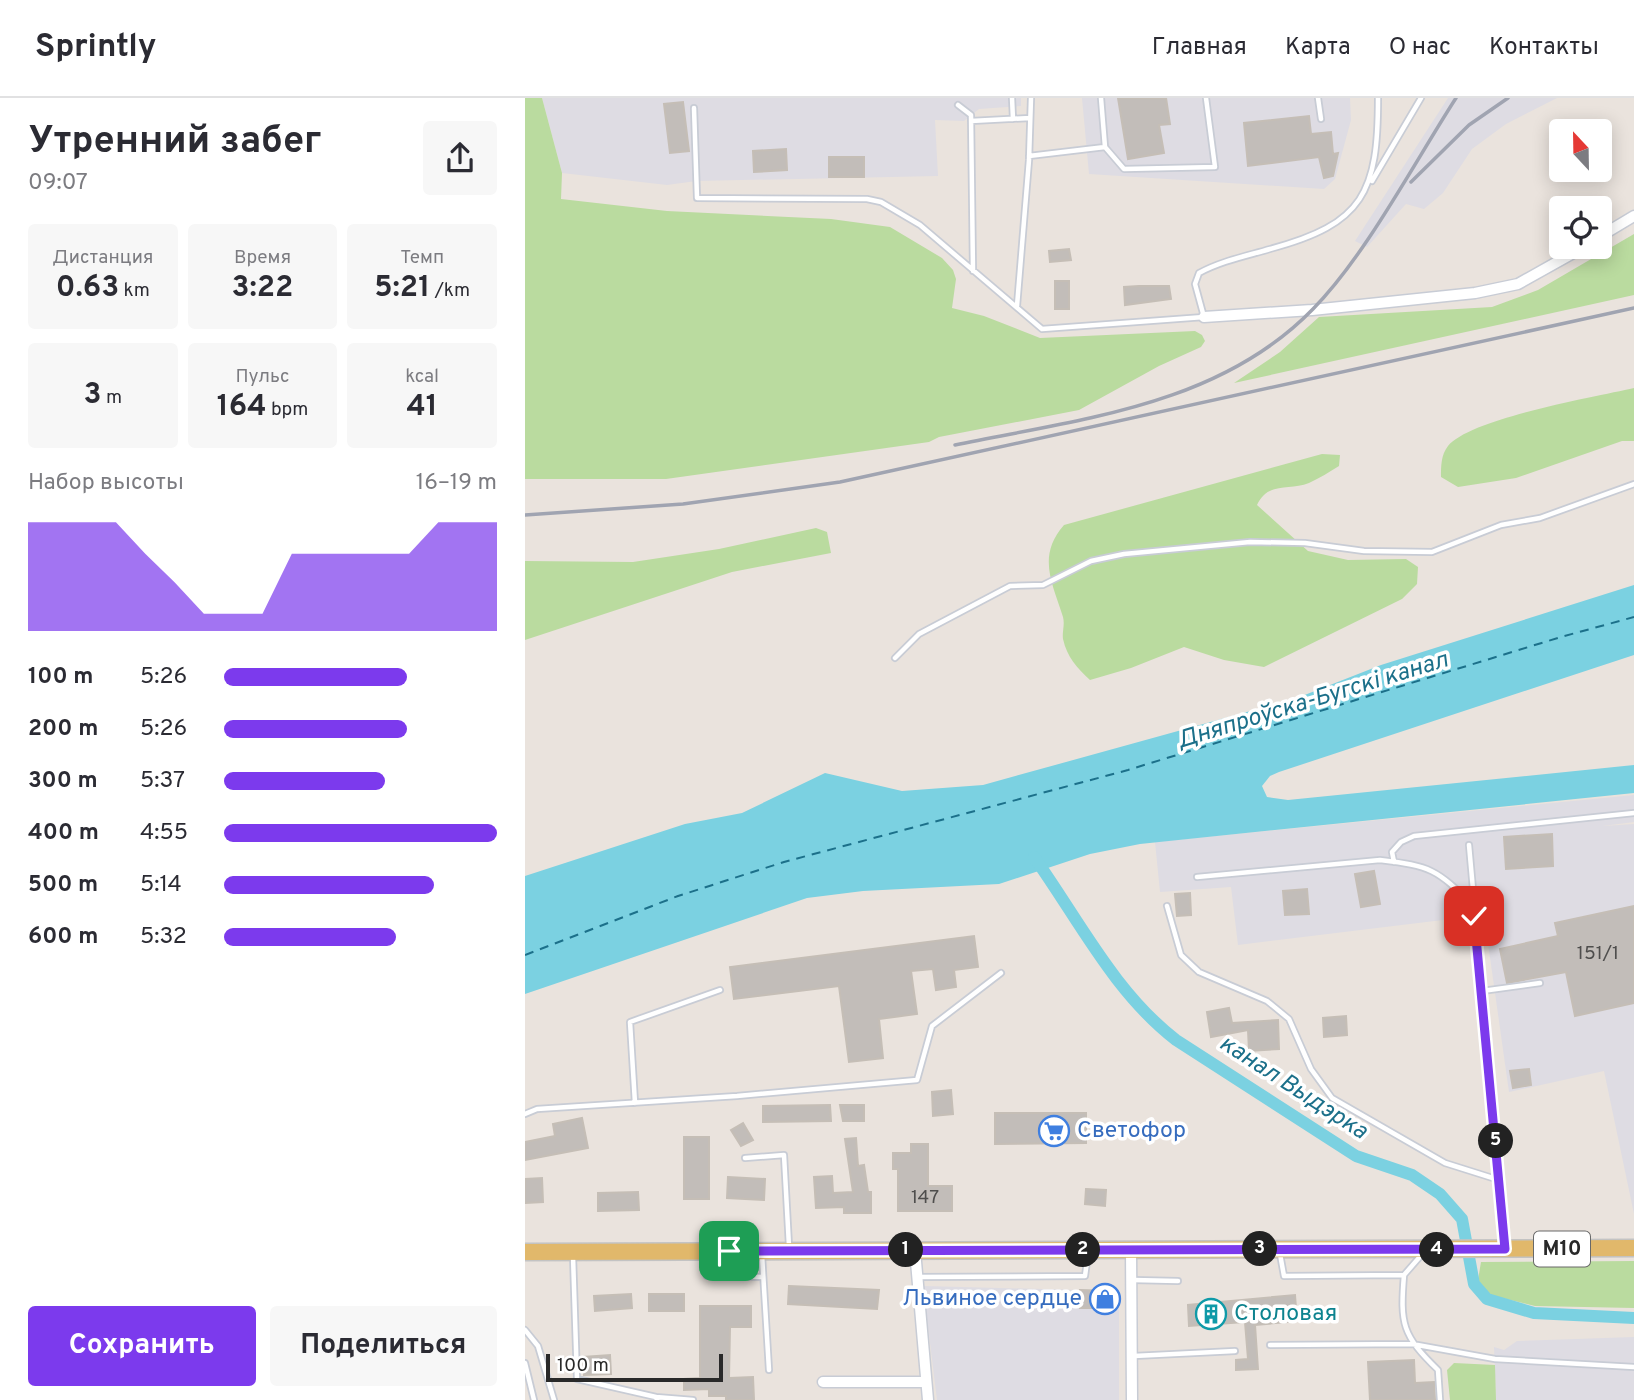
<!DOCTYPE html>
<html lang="ru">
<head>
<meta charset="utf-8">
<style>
  body { margin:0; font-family:Overpass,sans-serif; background:#f7f7f7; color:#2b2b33; height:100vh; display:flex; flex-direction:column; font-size:26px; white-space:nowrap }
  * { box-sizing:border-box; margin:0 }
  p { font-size:23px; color:#7c7c81 }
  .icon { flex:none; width:38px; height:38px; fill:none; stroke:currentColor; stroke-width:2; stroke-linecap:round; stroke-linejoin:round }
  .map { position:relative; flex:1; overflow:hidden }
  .panel { display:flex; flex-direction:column; background:#fff; width:525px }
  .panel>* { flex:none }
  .needle { width:46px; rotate:338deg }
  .tools { position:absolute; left:1024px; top:21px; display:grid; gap:14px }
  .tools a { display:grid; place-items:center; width:63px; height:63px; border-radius:7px; background:#fff; box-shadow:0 4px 18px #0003; font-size:35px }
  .scale { position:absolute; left:21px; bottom:18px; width:177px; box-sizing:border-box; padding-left:7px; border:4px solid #292929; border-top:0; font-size:19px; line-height:24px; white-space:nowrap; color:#292929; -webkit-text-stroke:5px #fff; paint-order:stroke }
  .pin { position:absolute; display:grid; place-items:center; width:60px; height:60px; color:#fff; margin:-30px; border-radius:14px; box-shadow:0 4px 10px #0006 }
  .km { position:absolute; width:35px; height:35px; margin:-18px; border-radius:50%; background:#222; color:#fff; font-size:19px; line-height:35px; text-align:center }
  .round { display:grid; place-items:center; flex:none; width:74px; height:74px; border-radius:7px; background:#f7f7f7 }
  .summary { display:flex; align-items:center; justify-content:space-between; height:119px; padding:0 28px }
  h1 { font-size:38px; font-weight:700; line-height:52px }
  .stats { display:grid; grid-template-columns:repeat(3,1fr); gap:10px; height:119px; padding:7px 28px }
  .stats div { display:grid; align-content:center; border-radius:7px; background:#f7f7f7; text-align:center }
  .stats b { font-size:30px; font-weight:700 }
  .stats small { font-size:19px; font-weight:400 }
  .stats p { font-size:19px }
  .chart { height:196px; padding:14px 28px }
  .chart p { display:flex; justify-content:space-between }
  .chart svg { width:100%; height:126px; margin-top:7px; fill:#7c3aed; opacity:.7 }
  .button { display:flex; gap:14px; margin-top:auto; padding:14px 28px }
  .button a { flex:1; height:80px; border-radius:7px; background:#7c3aed; color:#fff; font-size:28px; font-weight:700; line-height:80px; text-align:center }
  .button a+a { background:#f7f7f7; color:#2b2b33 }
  ul { padding:0 28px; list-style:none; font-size:23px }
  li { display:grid; grid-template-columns:112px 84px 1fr; align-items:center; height:52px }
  li i { height:18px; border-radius:9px; background:#7c3aed }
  header { display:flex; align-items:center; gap:42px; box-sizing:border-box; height:98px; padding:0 35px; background:#fff; border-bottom:2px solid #e1e1e2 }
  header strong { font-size:33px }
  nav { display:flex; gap:38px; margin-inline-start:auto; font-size:24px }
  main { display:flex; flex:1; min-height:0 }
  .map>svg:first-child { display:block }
  .industrial { fill:#dedce3 }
  .green { fill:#badb9f }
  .water { fill:#7bd1e1 }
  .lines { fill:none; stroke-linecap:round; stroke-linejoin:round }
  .canal { stroke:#7bd1e1; stroke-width:12 }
  .ferry { stroke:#1c708a; stroke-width:2; stroke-dasharray:9 7; stroke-linecap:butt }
  .building { fill:#c2bdb9; stroke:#c5beb6; stroke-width:2 }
  .lane-casing { stroke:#c8ccd5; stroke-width:8 }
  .street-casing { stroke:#c8ccd5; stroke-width:13 }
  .primary-casing { stroke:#c3c3c3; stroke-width:19 }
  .lane { stroke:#fff; stroke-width:4.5 }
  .street { stroke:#fff; stroke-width:10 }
  .primary { stroke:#e1b86b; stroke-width:16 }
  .rail { stroke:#a0a4b1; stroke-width:3.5 }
  .route-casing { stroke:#fff; stroke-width:14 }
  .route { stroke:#7c3aed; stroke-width:9 }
  .labels { text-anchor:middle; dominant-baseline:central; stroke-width:7; stroke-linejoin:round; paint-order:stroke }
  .number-label { font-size:19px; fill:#4f4e4d }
  .shield { fill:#fff; stroke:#696969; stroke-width:2 }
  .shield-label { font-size:21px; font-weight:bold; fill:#292929 }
  .shop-label { font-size:23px; fill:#366cbe; stroke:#fff; text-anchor:start }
  .culture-label { font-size:23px; fill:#0d838f; stroke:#fff; text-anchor:start }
  .water-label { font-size:24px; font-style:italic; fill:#1c708a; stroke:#fff }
</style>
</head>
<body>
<header>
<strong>Sprintly</strong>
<nav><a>Главная</a><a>Карта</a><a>О нас</a><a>Контакты</a></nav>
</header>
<main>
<section class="panel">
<div class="summary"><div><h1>Утренний забег</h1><p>09:07</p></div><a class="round"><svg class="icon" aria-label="share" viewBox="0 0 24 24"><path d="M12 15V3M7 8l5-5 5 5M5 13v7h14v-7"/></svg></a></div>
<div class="stats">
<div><p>Дистанция</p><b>0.63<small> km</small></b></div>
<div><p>Время</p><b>3:22</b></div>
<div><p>Темп</p><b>5:21<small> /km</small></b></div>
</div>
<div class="stats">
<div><b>3<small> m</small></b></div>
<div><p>Пульс</p><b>164<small> bpm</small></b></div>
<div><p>kcal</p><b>41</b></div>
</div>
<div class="chart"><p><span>Набор высоты</span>16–19 m</p>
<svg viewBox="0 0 160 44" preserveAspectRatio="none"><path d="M0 44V6L10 6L20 6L30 6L40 17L50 27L60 38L70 38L80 38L90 17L100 17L110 17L120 17L130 17L140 6L150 6L160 6V44z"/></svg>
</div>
<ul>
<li><b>100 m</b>5:26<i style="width:67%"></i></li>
<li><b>200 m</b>5:26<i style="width:67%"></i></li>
<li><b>300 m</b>5:37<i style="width:59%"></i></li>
<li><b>400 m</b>4:55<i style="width:100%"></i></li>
<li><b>500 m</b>5:14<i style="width:77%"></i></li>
<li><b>600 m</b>5:32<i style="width:63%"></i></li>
</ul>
<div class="button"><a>Сохранить</a><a>Поделиться</a></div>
</section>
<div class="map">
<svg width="1109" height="1302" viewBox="0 0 1109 1302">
  <rect width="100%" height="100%" fill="#eae3dd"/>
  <path class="industrial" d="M17,0H496V8L454,11L439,23L410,22L413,78L171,83L142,87L37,75Z
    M557,0H825L826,22L810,81L799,91L564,76Z
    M923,0H1032L981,26L947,51L918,95L899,111L881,106L842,149L830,143Z
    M1109,697V724L1078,728L1109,726V1116L1079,973L984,994L959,817L713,847L706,789L635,794L630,744Z
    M398,1188L555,1192V1210L594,1211V1302H412Z
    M1109,1239V1302H971L969,1249L979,1252L992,1243Z"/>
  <path class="green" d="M0,0H17L37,75L36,101L142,113L306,121L365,129L417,160L428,172L431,181L427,210L459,218L515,240L670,233L677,237L680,243L676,249L634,268L554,312L414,339L404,344L141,381H0Z
    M1109,136V197L709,285L755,254L794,219L967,209L1013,192Z
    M1109,290V343H1097L991,380L933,389L916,379C916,368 916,357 923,348C946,320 1070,299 1109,290Z
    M797,356L815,357L814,368C804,374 795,380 784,385C764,393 743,383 732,407L783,453L823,462L881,461L893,469L892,486L877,501L739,569L699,562L659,549L606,570L565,582C552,570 542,559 538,541C537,534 540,527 538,519C527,484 512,458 539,427Z
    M291,430L302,434L306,455L207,474L0,542V463L108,464L194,451Z
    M1109,1163V1210L1010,1208L965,1197L953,1182L956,1164Z
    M929,1265L970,1267L971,1302H925L922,1272Z"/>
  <path class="water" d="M1109,487V557L754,674L745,678L737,688L742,699L763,702L1109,667V695L615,746L565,756L474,786L338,793L282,800L0,896V778L160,726L217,715L300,675L377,693L458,687L772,600L856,567Z"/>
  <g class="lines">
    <path class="canal" d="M509,759C554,822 589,894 651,942L831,1058L887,1077L915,1096L937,1121L949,1186L962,1201L1009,1215L1109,1220"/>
    <path class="ferry" d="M0,857L153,798L259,764L603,672L1036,539L1109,519"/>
  </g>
  <path class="building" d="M593,0H641L645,26L634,27L639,55L603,61Z
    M158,4L164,53L145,55L139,6Z
    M784,18L786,36L806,34L808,56L813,55L808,78L799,80L794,59L723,68L719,25Z
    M261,51L262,72L229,74L228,53Z
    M304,59H339V79H304Z
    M544,151L546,162L525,164L524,153Z
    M530,183H544V211H530Z
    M614,188H644L646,201L600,207L599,189Z
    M1027,736L1028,768L981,771L979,739Z
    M849,773L855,806L836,809L830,776Z
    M782,791L784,816L760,817L758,793Z
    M665,795L666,817L652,818L650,796Z
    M1109,808V905L1050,918L1041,874L982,885L975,851L1033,838L1030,825Z
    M449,838L453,869L429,872L431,889L411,892L408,871L386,873L392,916L354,921L358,960L324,964L314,888L209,901L205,869Z
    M704,910L707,925L753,922L754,951L724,953L723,932L686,939L682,914Z
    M821,918L822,937L799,939L798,920Z
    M1004,971L1006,987L988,990L985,973Z
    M426,992L428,1016L408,1018L407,994Z
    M305,1007L306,1023L238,1024V1008Z
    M315,1007H339V1023H318Z
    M470,1015H561V1045L470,1046Z
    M57,1020L63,1050L0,1062V1044L30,1038L28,1026Z
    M218,1025L228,1042L216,1048L206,1032Z
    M159,1039H184V1101H159Z
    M331,1040L333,1068L339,1067L343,1094H346V1115H319V1109L291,1110L289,1079L307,1078L308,1095L328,1094L320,1041Z
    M386,1046H403V1088H427V1113H373V1071H368V1055H386Z
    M203,1079L240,1081L239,1102L202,1100Z
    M17,1080L18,1104L0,1105V1081Z
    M561,1091L581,1092L580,1108L560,1106Z
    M113,1094L114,1112L73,1113V1095Z
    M264,1188L354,1192L352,1211L263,1206Z
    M555,1192L586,1193V1210H555Z
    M106,1196L107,1210L70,1213L69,1198Z
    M124,1196H159V1213H124Z
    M770,1197L772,1223L730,1227L733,1271L711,1272V1262L723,1261L720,1224L664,1228L663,1207Z
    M175,1208H226V1229H205L204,1280L228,1279L229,1302H201V1298H184V1291L159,1292V1281L175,1280Z
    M85,1257L86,1276L59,1277L58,1259Z
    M889,1262L890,1285L909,1284L910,1302H845L843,1264Z"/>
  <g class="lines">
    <g class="lane-casing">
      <path id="lane" d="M487,0L488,21
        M793,0L796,21
        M433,7L446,17L448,173
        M169,10L172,100L342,101L356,104L395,127L517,231L679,219L670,186L674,175C696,163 721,158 745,151C839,126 853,94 853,0
        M446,23L505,20
        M580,49L599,71L690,69L681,0
        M504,58L580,49L576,0
        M847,83L896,0
        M492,208L504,62L506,0
        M370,560L394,536L485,488L518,487L566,463L599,456L725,444L780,445L839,453L907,454L976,427L1015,420L1109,386
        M944,747L980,1147
        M869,764L867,754L876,744L889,738L1109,715
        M672,779L855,762C906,768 911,771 948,807
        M642,808L656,857L674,874L742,903L764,921L786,971L807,1000L920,1065L974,1082
        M957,893L1015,885
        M110,1005L105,924L195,892
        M0,1016L12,1011L212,998L392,982L407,928L476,875
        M220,1060L259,1057L264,1148
        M755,1156L759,1178L879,1177L899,1154
        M237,1157L244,1272
        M48,1158L52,1281L131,1299L132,1302
        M879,1177C875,1226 877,1237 913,1272L915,1302
        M182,1178L238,1179
        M392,1179L560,1178L563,1156
        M608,1182L653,1183
        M0,1232L13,1248L29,1302
        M745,1247L887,1246L970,1261L1109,1269
        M609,1258L710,1253
        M0,1265L9,1302
        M131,1299L168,1302"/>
    </g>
    <g class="street-casing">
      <path id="street" d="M1074,139L1109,118
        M679,219L787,212L950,195L993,186L1059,149
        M606,1151L607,1302
        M390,1152L403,1302
        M298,1284H401"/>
    </g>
    <g class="primary-casing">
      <path id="primary" d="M0,1154L1109,1150"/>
    </g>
    <use href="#lane" class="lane"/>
    <use href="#street" class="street"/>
    <use href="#primary" class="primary"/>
    <path class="rail" d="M886,84L944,27L983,0
      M430,347C555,321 694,308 788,211C841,157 889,65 931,0
      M0,417L158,406L315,384L1109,210"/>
  </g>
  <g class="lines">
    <g class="route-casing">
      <path id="route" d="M204,1153L980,1151L949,818"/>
    </g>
    <use href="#route" class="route"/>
  </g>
  <defs>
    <g id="supermarket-ring" transform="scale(1.575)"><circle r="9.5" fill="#fff" stroke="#3f7fe0" stroke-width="1.5"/><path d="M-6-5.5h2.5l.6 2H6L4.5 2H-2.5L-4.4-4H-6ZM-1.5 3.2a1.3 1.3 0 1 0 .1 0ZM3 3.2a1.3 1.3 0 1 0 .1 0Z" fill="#3f7fe0"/></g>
    <g id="shop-ring" transform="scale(1.575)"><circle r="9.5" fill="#fff" stroke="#3f7fe0" stroke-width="1.5"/><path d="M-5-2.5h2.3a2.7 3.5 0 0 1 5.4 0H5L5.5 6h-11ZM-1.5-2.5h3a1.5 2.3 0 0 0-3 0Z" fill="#3f7fe0"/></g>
    <g id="building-ring" transform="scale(1.575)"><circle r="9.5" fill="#fff" stroke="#0f9aa8" stroke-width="1.5"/><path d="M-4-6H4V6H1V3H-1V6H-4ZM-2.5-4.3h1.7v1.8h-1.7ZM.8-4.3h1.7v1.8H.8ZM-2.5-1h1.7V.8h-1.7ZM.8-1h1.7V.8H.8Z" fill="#0f9aa8"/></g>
  </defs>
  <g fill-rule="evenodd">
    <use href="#supermarket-ring" x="529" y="1033"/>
    <use href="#shop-ring" x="580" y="1201"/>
    <use href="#building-ring" x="686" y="1216"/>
  </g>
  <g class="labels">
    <g class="number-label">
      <text x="1073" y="856">151/1</text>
      <text x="400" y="1100">147</text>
    </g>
    <rect class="shield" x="1009" y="1133.5" width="56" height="35" rx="5"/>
    <g class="shield-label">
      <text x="1037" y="1151">М10</text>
    </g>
    <g class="shop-label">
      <text x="552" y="1033">Светофор</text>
      <text x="557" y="1201" text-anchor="end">Львиное сердце</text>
    </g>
    <g class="culture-label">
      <text x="709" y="1216">Столовая</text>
    </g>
    <g class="water-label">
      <text transform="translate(788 603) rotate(-17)">Дняпроўска-Бугскі канал</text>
      <text transform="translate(768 990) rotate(33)">канал Выдэрка</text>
    </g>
  </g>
</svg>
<div class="tools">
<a><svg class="needle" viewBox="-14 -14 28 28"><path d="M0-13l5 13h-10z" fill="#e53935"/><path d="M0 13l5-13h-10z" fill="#7c7c81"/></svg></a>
<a><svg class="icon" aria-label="locate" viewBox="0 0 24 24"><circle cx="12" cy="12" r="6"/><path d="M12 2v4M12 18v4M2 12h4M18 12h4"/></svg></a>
</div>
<div class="scale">100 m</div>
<div class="pin" style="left:204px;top:1153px;background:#1e9e55"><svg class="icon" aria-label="arrive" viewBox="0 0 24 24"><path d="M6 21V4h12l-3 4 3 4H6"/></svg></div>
<div class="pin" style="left:949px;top:818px;background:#d93025"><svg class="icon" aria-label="check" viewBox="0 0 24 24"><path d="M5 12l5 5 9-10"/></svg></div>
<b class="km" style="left:381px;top:1152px">1</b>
<b class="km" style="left:558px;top:1152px">2</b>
<b class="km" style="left:735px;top:1151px">3</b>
<b class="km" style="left:912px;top:1152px">4</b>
<b class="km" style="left:971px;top:1043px">5</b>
</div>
</main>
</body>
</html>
